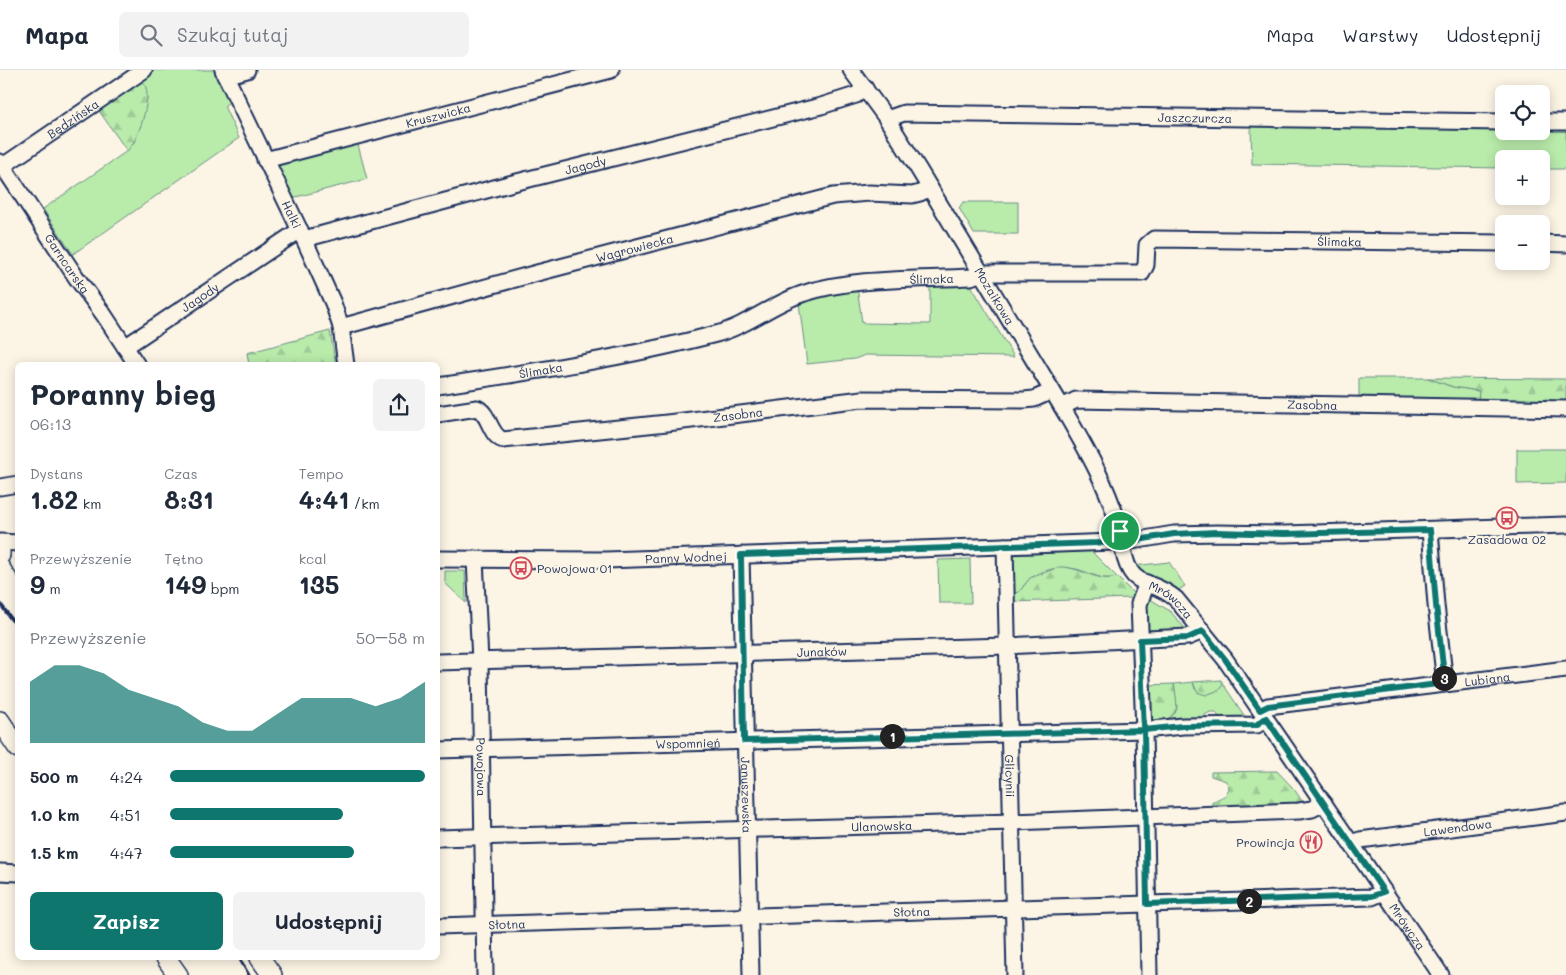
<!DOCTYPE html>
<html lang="pl">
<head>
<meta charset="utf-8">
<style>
  body { margin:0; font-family:Mali,sans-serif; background:#f2f2f3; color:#1f2937; height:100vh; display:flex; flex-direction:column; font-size:19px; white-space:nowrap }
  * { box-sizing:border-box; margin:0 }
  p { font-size:16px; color:#747a83 }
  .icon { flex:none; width:28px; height:28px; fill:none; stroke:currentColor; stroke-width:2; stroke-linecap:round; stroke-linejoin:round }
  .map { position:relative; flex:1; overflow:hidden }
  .side { position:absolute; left:15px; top:292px; width:425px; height:598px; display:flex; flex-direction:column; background:#fff; border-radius:8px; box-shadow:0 2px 12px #0003 }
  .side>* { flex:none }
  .fabs { position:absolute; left:1495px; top:15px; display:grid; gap:10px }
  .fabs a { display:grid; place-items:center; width:55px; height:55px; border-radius:8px; background:#fff; box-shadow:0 2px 12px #0003; font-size:25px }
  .pin { position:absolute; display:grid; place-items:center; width:42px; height:42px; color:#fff; margin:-21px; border:2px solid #fff; border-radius:50%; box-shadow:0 1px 5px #0007 }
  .km { position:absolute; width:25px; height:25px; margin:-12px; border-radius:50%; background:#222; color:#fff; font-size:14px; line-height:25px; text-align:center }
  .round { display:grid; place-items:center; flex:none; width:52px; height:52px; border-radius:8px; background:#f2f2f3 }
  .headline { display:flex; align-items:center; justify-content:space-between; height:85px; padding:0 15px }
  h1 { font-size:28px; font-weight:800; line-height:38px }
  .stats { display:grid; grid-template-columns:repeat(3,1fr); gap:8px; height:85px; padding:5px 15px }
  .stats div { display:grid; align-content:center }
  .stats b { font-size:25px; font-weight:800 }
  .stats small { font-size:14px; font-weight:400 }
  .stats p { font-size:14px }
  .chart { height:140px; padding:10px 15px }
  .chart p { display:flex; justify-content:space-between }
  .chart svg { width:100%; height:90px; margin-top:5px; fill:#0f766e; opacity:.7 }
  .cta { display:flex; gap:10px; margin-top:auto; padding:10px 15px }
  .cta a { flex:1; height:58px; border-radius:8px; background:#0f766e; color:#fff; font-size:20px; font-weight:800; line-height:58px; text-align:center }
  .cta a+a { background:#f2f2f3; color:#1f2937 }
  ul { padding:0 15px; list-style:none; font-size:16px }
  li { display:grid; grid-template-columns:80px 60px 1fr; align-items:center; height:38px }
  li i { height:12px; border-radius:6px; background:#0f766e }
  header { display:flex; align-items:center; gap:30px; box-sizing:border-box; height:70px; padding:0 25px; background:#fff; border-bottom:1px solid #e0e1e3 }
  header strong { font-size:24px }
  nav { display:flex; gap:28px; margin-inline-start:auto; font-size:18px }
  .search { width:350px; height:45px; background:#f2f2f3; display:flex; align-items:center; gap:12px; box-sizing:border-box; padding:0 18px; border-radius:8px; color:#747a83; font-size:19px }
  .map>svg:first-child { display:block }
  .grass { fill:#b9ebab; stroke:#6a8d84 }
  .forest { fill:url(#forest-firs); stroke:#6a8d84 }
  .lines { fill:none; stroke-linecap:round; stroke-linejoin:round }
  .minor-casing { stroke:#1b2f5e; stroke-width:19 }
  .major-casing { stroke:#1b2f5e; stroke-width:22 }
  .minor { stroke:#fcf5e5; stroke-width:15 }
  .major { stroke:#fcf5e5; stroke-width:19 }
  .rail { stroke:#1b2f5e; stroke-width:3 }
  .route-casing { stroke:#fff; stroke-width:10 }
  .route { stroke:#0f766e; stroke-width:6 }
  .labels { text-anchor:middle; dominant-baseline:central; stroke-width:4.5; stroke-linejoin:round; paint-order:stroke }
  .street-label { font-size:12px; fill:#1b2f5e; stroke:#fcf5e5 }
  .poi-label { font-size:12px; fill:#1b2f5e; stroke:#fcf5e5 }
</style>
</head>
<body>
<header>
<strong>Mapa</strong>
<div class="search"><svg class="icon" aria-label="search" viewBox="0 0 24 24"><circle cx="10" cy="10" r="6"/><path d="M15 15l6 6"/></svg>Szukaj tutaj</div>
<nav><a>Mapa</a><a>Warstwy</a><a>Udostępnij</a></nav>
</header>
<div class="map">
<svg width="1566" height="905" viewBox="0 0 1566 905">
  <defs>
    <pattern id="forest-firs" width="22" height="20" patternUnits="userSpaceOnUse" patternTransform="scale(1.25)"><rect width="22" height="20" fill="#b9ebab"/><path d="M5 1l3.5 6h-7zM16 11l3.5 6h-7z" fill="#9eca96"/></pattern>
  </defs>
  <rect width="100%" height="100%" fill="#fcf5e5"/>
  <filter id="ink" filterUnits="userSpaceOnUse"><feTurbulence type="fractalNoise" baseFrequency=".02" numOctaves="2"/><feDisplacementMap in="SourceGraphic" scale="10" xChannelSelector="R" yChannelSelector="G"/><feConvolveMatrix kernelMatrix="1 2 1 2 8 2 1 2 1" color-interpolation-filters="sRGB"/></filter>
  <g filter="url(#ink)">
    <path class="grass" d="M153,0H217L232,30L224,36L239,68L73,184L43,139L127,81L135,71L143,48L147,28L140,9Z
      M1251,55H1504V61H1541V55H1566V99H1541V89H1504V98L1252,94Z
      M357,71L367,109L288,129L273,99L278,91Z
      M963,132H1018V164H974L959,138Z
      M969,212L1014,287L865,285L855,289L807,294L799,233L813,227L857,216L862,253L930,254V215Z
      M1359,308H1428L1453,317L1479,321L1478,333L1359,330Z
      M1517,379H1566V413L1517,414Z
      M1093,481L1094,484L1117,507C1102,512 1090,502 1076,499C1061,496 1041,499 1029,510C1025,513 1023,518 1019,522L1011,524L1009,485Z
      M970,489L971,533H939L938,490Z
      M1169,492L1185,516L1177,521L1142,506L1133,496Z
      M445,501H465L466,533L445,513Z
      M1150,529L1170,541L1188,562L1146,566V534L1147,530Z
      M1193,612L1195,619L1219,620L1223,614L1248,651L1222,652L1216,642H1210L1192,653L1165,650L1175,643L1177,638L1174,614Z"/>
    <path class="forest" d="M140,9C142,11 144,12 145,15C152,29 138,71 127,81L97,38Z
      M330,261L336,295H249L247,283Z
      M1428,308L1566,309V335L1478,333L1479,321L1453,317Z
      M1059,497C1079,496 1097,513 1117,507L1133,523V528L1011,532V524L1019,522L1030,508Z
      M1221,610L1223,614L1219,620L1206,625L1197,622L1193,612Z
      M1174,614C1179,643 1180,646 1150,655L1147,615Z
      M1277,701L1294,719L1306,737L1212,740V732L1226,725L1229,717L1226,711L1211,706V702Z"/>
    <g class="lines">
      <g class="minor-casing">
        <g id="minor">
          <path id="s1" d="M223,0L304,169L333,233L341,257L346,295"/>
          <path id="s2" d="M851,0L887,49L919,100L1062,337C1085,377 1109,417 1120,461"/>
          <path d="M225,6L247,0"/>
          <path id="s3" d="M887,49L904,43L1504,52"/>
          <path d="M1541,52H1566"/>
          <path id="s4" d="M265,90L611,0"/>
          <path id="s5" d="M0,92L76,207L104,245L137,295"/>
          <path id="s6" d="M0,98L144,0"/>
          <path id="s7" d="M304,169L509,114L821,36L856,25L865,18"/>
          <path d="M1541,173L1566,174"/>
          <path id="s8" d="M341,257L537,203L833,126L869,123L912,125L920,123L930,118"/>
          <path id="s9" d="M125,277L300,160"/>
          <path id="s10" d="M438,316C531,302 625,288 716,264C747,256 772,234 802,224C852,207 917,210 971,207L981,203H1142L1146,195L1147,175L1154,169L1504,173"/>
          <path id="s11" d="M1062,337L1076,330L1566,339"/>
          <path id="s12" d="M438,344L477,338C490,344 489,365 503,370L667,353L862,329L1024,330L1034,329L1052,321"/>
          <path d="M0,417L18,414"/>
          <path d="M1430,460L1436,535L1445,613"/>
          <path d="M1132,471L1174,464L1217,463L1285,464L1566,455"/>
          <path d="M0,472L18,473"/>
          <path id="s13" d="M1005,476L1015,905"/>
          <path id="s14" d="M1123,479C1131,522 1149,506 1176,529L1225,589L1441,905"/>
          <path id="s15" d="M741,485L751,905"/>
          <path id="s16" d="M438,489L606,490L1114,472"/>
          <path id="s17" d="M475,489L480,591L485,905"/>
          <path d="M1147,513L1139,534L1144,660L1149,905"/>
          <path id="s18" d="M438,592L1007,576L1188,567L1203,561"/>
          <path id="s19" d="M1260,640L1268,636L1566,599"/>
          <path id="s20" d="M438,680L1144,660L1183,656L1257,655L1266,648"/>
          <path id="s21" d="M438,768L1013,752L1299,741L1312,739L1324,733"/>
          <path id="s22" d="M1350,773L1360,770L1566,743"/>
          <path d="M0,802L18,803"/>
          <path id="s23" d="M438,856L1372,827L1384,822"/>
        </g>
      </g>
      <g class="major-casing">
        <path id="major" d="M0,477V485
          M0,498L18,526
          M1,518L18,543
          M0,651L18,678
          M166,888L178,905
          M260,888L272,905"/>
      </g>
      <use href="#minor" class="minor"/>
      <use href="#major" class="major"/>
      <path class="rail" d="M0,533L18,558
        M239,888L249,905"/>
    </g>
  </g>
  <g class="lines" filter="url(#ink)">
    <g class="route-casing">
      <path id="route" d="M1120,461L1116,464L1114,472L1098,473L741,485L744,671L1144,660L1182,656L1256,655L1266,648L1384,822L1372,826L1147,834L1144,660L1140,570L1188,568L1203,561L1225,589L1260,640L1268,636L1445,613L1436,535L1430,460L1285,464L1217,462L1174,464L1132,471L1128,463L1120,461"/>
    </g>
    <use href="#route" class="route"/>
  </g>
  <defs>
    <g id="bus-ring" transform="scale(1.125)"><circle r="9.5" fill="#fcf5e5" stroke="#d1495b" stroke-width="1.5"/><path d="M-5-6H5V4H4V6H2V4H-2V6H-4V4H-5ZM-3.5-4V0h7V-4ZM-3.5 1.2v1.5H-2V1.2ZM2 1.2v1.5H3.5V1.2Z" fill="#d1495b"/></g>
    <g id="restaurant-ring" transform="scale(1.125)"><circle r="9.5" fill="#fcf5e5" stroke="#d1495b" stroke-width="1.5"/><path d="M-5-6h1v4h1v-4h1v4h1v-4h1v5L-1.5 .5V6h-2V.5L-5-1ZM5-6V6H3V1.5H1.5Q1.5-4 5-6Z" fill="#d1495b"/></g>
  </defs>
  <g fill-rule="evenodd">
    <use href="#bus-ring" x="1507" y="448"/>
    <use href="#bus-ring" x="521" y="498"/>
    <use href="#restaurant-ring" x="1311" y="772"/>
  </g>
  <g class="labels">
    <g class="street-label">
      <text stroke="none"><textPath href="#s4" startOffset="179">Kruszwicka</textPath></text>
      <text stroke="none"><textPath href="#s3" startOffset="309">Jaszczurcza</textPath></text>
      <text stroke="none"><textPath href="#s6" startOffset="88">Będzińska</textPath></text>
      <text stroke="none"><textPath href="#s7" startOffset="291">Jagody</textPath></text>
      <text stroke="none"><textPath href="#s1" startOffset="160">Halki</textPath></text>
      <text stroke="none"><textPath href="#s10" startOffset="944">Ślimaka</textPath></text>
      <text stroke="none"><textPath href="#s8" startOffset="304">Wągrowiecka</textPath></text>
      <text stroke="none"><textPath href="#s5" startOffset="122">Garncarska</textPath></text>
      <text stroke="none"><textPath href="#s10" startOffset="509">Ślimaka</textPath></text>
      <text stroke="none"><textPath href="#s2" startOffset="268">Mozaikowa</textPath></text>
      <text stroke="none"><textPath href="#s9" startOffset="90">Jagody</textPath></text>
      <text stroke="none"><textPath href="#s10" startOffset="104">Ślimaka</textPath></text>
      <text stroke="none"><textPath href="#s11" startOffset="252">Zasobna</textPath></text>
      <text stroke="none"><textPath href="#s12" startOffset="318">Zasobna</textPath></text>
      <text stroke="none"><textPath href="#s16" startOffset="248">Panny Wodnej</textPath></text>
      <text stroke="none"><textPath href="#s14" startOffset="74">Mrówcza</textPath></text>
      <text stroke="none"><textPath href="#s18" startOffset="384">Junaków</textPath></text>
      <text stroke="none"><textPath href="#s19" startOffset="230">Lubiana</textPath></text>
      <text stroke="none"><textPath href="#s20" startOffset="250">Wspomnień</textPath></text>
      <text stroke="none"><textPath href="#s17" startOffset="208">Powojowa</textPath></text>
      <text stroke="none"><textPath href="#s13" startOffset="230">Glicynii</textPath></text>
      <text stroke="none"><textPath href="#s15" startOffset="240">Januszewska</textPath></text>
      <text stroke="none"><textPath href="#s21" startOffset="444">Ulanowska</textPath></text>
      <text stroke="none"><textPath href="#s22" startOffset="109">Lawendowa</textPath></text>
      <text stroke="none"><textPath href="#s23" startOffset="474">Słotna</textPath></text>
      <text stroke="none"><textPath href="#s23" startOffset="69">Słotna</textPath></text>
      <text stroke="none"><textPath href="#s14" startOffset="479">Mrówcza</textPath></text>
    </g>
    <g class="poi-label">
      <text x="1507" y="469">Zasadowa 02</text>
      <text x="537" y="498" text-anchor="start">Powojowa 01</text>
      <text x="1295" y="772" text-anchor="end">Prowincja</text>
    </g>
  </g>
</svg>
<div class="fabs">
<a><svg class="icon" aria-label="locate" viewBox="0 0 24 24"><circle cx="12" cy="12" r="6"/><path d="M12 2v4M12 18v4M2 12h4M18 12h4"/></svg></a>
<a>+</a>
<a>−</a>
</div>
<div class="pin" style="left:1120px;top:461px;background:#1e9e55"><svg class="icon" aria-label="arrive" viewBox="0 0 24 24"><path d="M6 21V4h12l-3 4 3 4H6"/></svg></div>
<b class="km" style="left:892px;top:666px">1</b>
<b class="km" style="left:1249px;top:831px">2</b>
<b class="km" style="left:1444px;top:608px">3</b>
<section class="side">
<div class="headline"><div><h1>Poranny bieg</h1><p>06:13</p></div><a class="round"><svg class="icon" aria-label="share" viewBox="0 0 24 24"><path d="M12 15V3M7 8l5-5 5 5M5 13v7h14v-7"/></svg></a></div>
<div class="stats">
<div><p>Dystans</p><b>1.82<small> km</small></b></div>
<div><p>Czas</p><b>8:31</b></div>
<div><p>Tempo</p><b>4:41<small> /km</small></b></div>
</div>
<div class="stats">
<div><p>Przewyższenie</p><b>9<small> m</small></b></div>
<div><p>Tętno</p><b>149<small> bpm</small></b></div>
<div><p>kcal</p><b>135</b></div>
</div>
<div class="chart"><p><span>Przewyższenie</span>50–58 m</p>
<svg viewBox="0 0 160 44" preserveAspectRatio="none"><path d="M0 44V14L10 6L20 6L30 10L40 18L50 22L60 26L70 34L80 38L90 38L100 30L110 22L120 22L130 22L140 26L150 22L160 14V44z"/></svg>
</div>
<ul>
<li><b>500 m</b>4:24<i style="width:100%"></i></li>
<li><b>1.0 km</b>4:51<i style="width:68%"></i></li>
<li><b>1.5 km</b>4:47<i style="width:72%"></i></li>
</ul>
<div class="cta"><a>Zapisz</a><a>Udostępnij</a></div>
</section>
</div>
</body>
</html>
